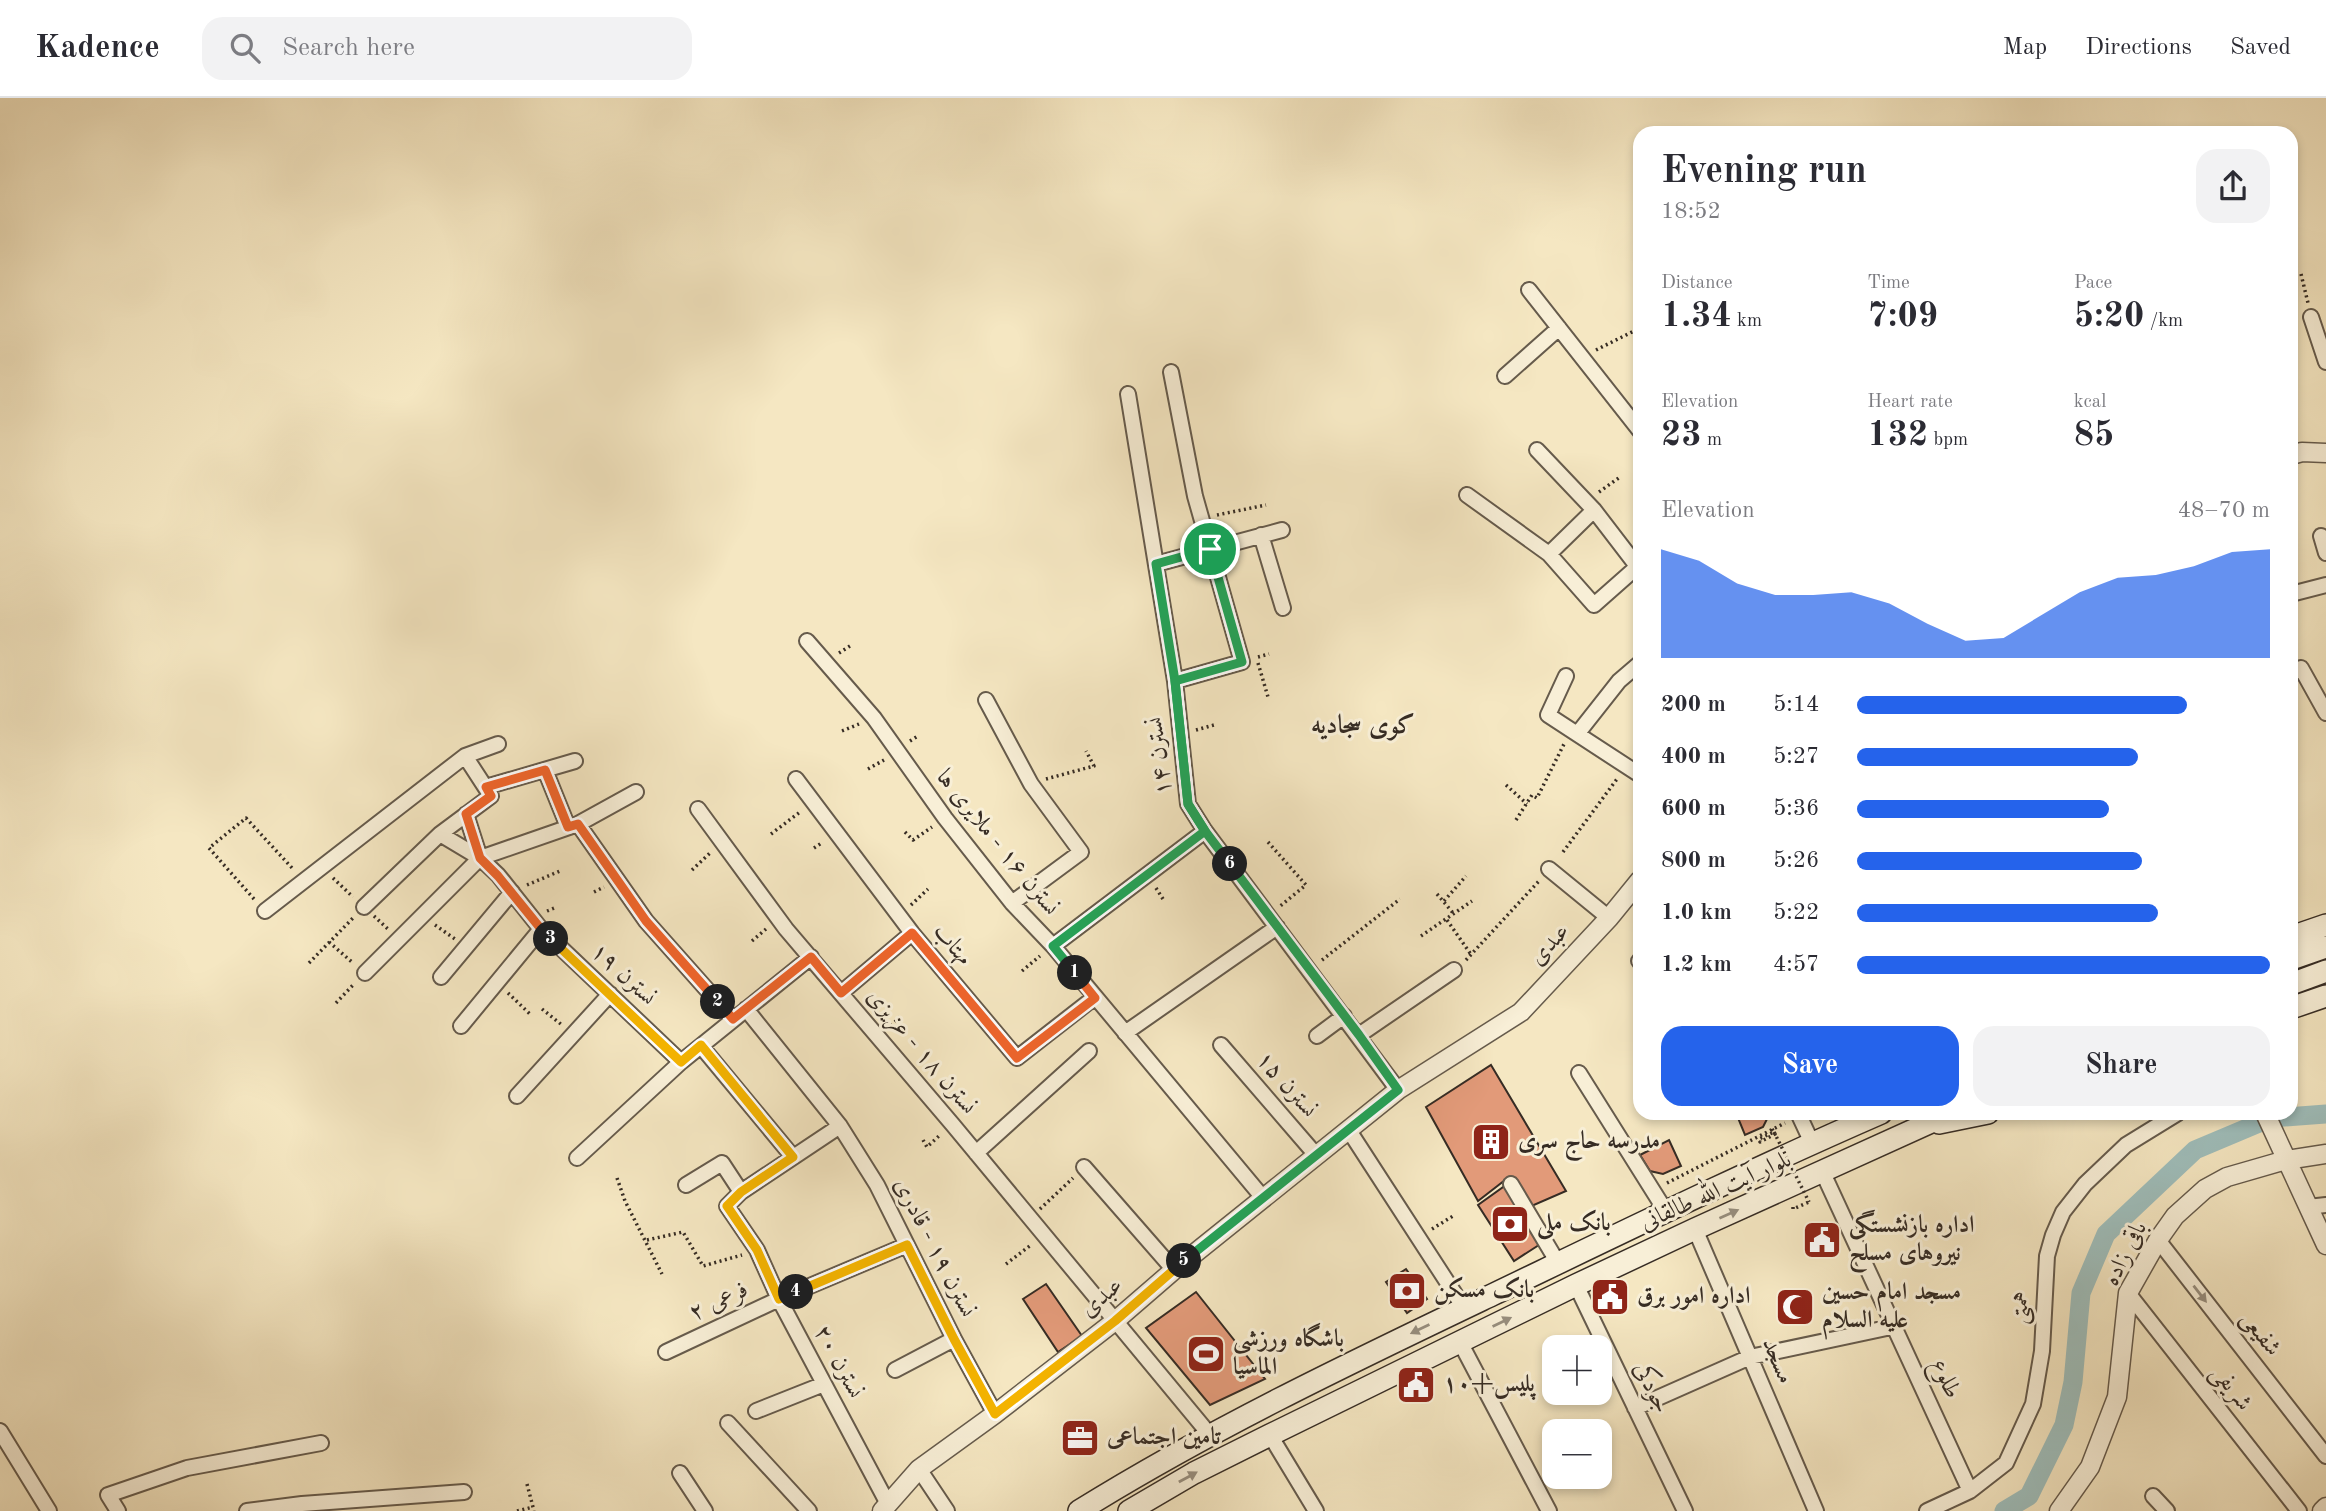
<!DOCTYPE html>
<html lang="en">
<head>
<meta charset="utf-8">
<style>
  body { margin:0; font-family:"Old Standard TT",Amiri,serif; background:#f2f2f3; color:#2b2b33; height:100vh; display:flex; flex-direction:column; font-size:26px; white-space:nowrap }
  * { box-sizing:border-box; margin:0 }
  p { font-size:23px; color:#7c7c81 }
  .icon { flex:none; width:38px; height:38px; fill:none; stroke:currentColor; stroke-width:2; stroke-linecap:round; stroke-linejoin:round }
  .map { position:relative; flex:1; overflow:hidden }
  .panel { position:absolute; left:1633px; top:28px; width:665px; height:994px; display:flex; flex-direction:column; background:#fff; border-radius:21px; box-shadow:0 4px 10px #0003 }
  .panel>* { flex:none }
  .buttons { position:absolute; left:1542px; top:1237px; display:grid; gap:14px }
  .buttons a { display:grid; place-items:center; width:70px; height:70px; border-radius:14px; background:#fff; box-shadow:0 4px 10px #0003; font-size:35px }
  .pin { position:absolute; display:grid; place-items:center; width:60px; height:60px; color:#fff; margin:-30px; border:4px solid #fff; border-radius:50%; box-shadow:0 2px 7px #0007 }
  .km { position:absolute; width:35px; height:35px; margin:-18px; border-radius:50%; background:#222; color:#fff; font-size:19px; line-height:35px; text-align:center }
  .round { display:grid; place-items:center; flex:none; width:74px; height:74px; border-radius:21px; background:#f2f2f3 }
  .summary { display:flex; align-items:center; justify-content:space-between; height:119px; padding:0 28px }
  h1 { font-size:38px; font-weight:700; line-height:52px }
  .figures { display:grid; grid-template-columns:repeat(3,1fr); gap:10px; height:119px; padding:7px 28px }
  .figures div { display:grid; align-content:center }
  .figures b { font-size:35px; font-weight:700 }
  .figures small { font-size:19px; font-weight:400 }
  .figures p { font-size:19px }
  .chart { height:196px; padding:14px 28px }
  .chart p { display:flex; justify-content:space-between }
  .chart svg { width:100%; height:126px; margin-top:7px; fill:#2563eb; opacity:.7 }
  .primary-button { display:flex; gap:14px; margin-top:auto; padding:14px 28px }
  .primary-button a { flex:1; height:80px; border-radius:21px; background:#2563eb; color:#fff; font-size:28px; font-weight:700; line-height:80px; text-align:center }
  .primary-button a+a { background:#f2f2f3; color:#2b2b33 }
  ul { padding:0 28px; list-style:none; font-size:23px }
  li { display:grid; grid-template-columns:112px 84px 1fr; align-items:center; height:52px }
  li i { height:18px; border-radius:9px; background:#2563eb }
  header { display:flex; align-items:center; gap:42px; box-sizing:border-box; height:98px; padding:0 35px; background:#fff; border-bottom:2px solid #e1e1e2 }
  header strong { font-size:33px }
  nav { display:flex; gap:38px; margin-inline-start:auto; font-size:24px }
  .search { width:490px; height:63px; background:#f2f2f3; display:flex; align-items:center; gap:18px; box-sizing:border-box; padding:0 24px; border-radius:21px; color:#7c7c81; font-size:26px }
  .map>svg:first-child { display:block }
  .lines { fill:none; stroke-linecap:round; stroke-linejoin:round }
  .canal { stroke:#9fbebb; stroke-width:19 }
  .building { fill:#e29a79; stroke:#362c24; stroke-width:2 }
  .minor-casing { stroke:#665b4c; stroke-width:18 }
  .tertiary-casing { stroke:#665b4c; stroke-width:21 }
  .secondary-casing { stroke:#362c24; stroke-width:24 }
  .path { stroke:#362c24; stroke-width:3.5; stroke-dasharray:2 3.5; stroke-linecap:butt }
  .minor { stroke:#f8efd7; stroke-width:14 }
  .tertiary { stroke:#f8efd7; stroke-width:18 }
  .secondary { stroke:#f8efd7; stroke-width:21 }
  .path-bridge { stroke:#362c24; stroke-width:3.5; stroke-dasharray:2 3.5; stroke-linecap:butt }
  .oneway { fill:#978e7e }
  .split-1-casing { stroke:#fff; stroke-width:14 }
  .split-2-casing { stroke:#fff; stroke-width:14 }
  .split-3-casing { stroke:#fff; stroke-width:14 }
  .split-4-casing { stroke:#fff; stroke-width:14 }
  .split-5-casing { stroke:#fff; stroke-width:14 }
  .split-6-casing { stroke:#fff; stroke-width:14 }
  .split-7-casing { stroke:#fff; stroke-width:14 }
  .split-1 { stroke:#22a559; stroke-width:9 }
  .split-2 { stroke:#f0652b; stroke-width:9 }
  .split-3 { stroke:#f0652b; stroke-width:9 }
  .split-4 { stroke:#f5b400; stroke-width:9 }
  .split-5 { stroke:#f5b400; stroke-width:9 }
  .split-6 { stroke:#22a559; stroke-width:9 }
  .split-7 { stroke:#22a559; stroke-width:9 }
  .labels { text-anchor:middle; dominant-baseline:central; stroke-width:6; stroke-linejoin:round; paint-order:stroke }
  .street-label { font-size:24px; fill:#362c24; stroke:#f8efd7 }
  .poi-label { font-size:24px; font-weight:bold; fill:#362c24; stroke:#f8efd7; text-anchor:start }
  .neighbourhood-label { font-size:26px; font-weight:bold; fill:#362c24; stroke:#f8efd7 }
</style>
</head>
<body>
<header>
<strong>Kadence</strong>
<div class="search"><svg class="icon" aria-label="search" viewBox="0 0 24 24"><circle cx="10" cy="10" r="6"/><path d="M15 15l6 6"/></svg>Search here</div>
<nav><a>Map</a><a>Directions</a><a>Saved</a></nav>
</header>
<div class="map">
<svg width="2326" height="1413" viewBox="0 0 2326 1413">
  <rect width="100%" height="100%" fill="#f5e7c2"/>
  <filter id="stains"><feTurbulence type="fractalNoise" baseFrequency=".00286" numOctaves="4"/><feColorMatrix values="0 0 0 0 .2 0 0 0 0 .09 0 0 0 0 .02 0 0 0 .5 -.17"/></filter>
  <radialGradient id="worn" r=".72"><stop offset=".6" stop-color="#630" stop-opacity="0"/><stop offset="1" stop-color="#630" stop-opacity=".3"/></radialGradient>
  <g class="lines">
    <path class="canal" d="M2004,1413L2029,1398L2064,1327L2073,1284L2081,1195L2106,1136L2195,1052L2271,1020L2326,1016"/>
  </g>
  <path class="building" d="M1491,967L1566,1093L1527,1110L1509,1079L1478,1103L1426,1009Z
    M1736,1015H1770L1763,1029L1745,1037Z
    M1669,1042L1681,1068L1663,1076L1650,1073L1640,1057Z
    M1506,1087L1542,1145L1514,1163L1478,1107Z
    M1406,1171L1427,1201L1407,1215L1386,1184Z
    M1046,1186L1082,1238L1058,1254L1023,1201Z
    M1196,1194L1265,1281L1210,1307L1146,1230Z"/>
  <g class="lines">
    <g class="minor-casing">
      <path id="minor" d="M1529,192L1640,333
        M2311,219L2326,264
        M1171,274L1195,398L1242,564L1175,583
        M1505,278L1559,230
        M1128,296L1175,583L1188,706L1205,733L1398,992
        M1537,352L1594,412L1640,472
        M1467,397L1549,456L1594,507L1637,469
        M1261,437L1283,510
        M2321,438L2326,455
        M1549,456L1594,412
        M1156,466L1282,432
        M2291,496L2326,487
        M807,543L874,620L945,720L1012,805L1053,848L1264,1101
        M2291,575L2301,570L2326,615
        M1566,578L1548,617L1640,677
        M986,602L1031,686L1081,754L1012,805
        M1578,635L1619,583L1640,565
        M545,672L568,729
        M796,681L912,835L1017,960L1095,899
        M486,689L575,663
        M698,711L786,831L953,1027L1210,1337
        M466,716L480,760
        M578,726L646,823L733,921
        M440,736L480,760L498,777L541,831L681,964
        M1549,771L1609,820
        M364,809L440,736L491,698L465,658
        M265,813L465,658L498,646
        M1053,848L1205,733
        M1639,863H1640
        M365,875L480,760L578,726L636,694
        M441,879L512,794
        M841,895L912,835
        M746,911L840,1028L877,1087L954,1241L995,1316
        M461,928L541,831
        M1125,935L1277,829
        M1359,937L1454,872
        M1317,938L1344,918
        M1221,947L1316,1057
        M701,948L793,1059
        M1579,975L1665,1112
        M517,998L610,896
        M1798,1015L1812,1045
        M840,1028L741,1094L727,1108L757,1152L779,1201L888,1406
        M1348,1031L1464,1210
        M976,1055L1089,953
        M577,1060L681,964L811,859
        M1084,1069L1174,1172
        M1823,1075L1970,1393
        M1511,1086L1558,1165
        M686,1087L722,1065L741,1094
        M2308,1109L2326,1107
        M1695,1131L1816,1413
        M2158,1142L2326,1358
        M1576,1187L1685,1413
        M2128,1195L2299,1413
        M1460,1244L1549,1413
        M666,1254L779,1201L907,1147
        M895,1272L954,1241
        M1635,1310L1750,1259L1896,1228
        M756,1313L824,1286
        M728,1325L809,1413
        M0,1333L49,1413
        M1270,1337L1316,1413
        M919,1371L947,1413
        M680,1375L705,1413
        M2153,1398L2167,1413
        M118,1413L108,1397L187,1370L321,1345
        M247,1413L302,1406L464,1394
        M1927,1413L1970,1393L2006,1365L2033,1306L2042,1253L2047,1158L2053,1137L2063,1114L2085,1086L2126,1047L2178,1015"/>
    </g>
    <g class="tertiary-casing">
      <path id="tertiary" d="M2291,357L2302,354L2326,355
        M2265,1015L2326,1147
        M882,1413L919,1371L995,1316L1115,1223L1174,1172L1398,992L1521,914L1609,820L1640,782
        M2059,1413L2090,1369L2117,1299L2128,1195L2158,1142L2175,1118L2205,1091L2227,1079L2286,1062L2326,1056
        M2322,1413L2326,1409"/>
    </g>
    <g class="secondary-casing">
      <path id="secondary" d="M2291,839L2326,827
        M2291,861L2326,849
        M2291,886L2326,873
        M2291,910L2326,898
        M1939,1025L1988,1015
        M1079,1413C1211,1331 1352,1264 1492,1197C1621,1135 1750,1072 1881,1015
        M1129,1413L1194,1375L1270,1337L1576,1187L1695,1131L1951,1015"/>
    </g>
    <path class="path" d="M2301,176L2308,205
      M1596,252L1640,230
      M1599,394L1620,379
      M1217,417L1266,407
      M839,555L850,548
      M1258,559L1269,556
      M1258,565L1268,599
      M1196,632L1214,627
      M842,633L859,626
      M910,643L918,638
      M868,671L884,662
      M1046,681L1094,668L1086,653
      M1506,687L1527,706
      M1516,722L1532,697L1537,700L1564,646
      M905,734L913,742L932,729
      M771,736L800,714
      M1268,744L1306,787L1279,809
      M814,750L823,744
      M1563,754L1617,681
      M692,772L710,755
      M333,780L353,799
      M527,787L560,773
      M1156,790L1163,801
      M594,794L604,789
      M1437,796L1454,816
      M254,801L209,750L246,720L293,771
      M1444,803L1466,778
      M911,807L928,791
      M547,813L557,809
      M374,818L389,832
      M1447,822L1472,858
      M435,827L455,841
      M1421,838L1472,803
      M752,843L766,831
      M329,844L353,865
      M1322,862L1400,801
      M1466,862L1539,783
      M309,865L353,820
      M1022,873L1040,858
      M508,895L531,917
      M336,905L354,886
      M542,911L562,927
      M891,928L900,919
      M1772,1031L1775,1036L1760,1044L1759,1041L1774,1034
      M923,1042L927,1049L940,1037
      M617,1080L625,1103L662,1176
      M1667,1085L1785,1025
      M1793,1109V1111L1809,1104
      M1040,1111L1073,1080
      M1432,1131L1453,1118
      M647,1142L683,1134L703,1168L742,1157
      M1006,1166L1031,1147
      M527,1386L534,1413
      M517,1413L533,1409"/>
    <use href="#minor" class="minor"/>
    <use href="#tertiary" class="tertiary"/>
    <use href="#secondary" class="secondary"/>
    <path class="path-bridge" d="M1774,1034L1809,1104"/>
  </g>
  <defs><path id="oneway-solid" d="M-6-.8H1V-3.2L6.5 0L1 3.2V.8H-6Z" transform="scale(1.75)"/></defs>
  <g class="oneway">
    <use href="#oneway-solid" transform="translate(1729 1116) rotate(-24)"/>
    <use href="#oneway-solid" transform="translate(2200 1196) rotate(52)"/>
    <use href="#oneway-solid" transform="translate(1502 1224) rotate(-26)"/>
    <use href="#oneway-solid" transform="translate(1420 1231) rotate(154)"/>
    <use href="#oneway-solid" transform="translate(1188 1379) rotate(-29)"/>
  </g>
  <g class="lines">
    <g class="split-1-casing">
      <path id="split-1" d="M1075,875L1053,848L1205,733L1188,706L1175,583L1156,466L1210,451"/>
    </g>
    <g class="split-2-casing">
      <path id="split-2" d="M718,904L733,921L811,859L841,895L912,835L1017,960L1095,900L1075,875"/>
    </g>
    <g class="split-3-casing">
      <path id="split-3" d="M551,841L541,831L498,778L480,760L466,716L491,698L486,689L545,672L568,729L578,726L646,823L718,904"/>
    </g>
    <g class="split-4-casing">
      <path id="split-4" d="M551,841L681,964L701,947L793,1059L741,1094L727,1108L757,1152L779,1201L796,1194"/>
    </g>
    <g class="split-5-casing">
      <path id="split-5" d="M796,1194L907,1147L954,1241L995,1316L1115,1223L1184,1163"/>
    </g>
    <g class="split-6-casing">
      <path id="split-6" d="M1184,1163L1398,992L1359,937L1230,766"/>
    </g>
    <g class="split-7-casing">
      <path id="split-7" d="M1210,451L1242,564L1175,583L1188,706L1205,733L1230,766"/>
    </g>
    <use href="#split-1" class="split-1"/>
    <use href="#split-2" class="split-2"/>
    <use href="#split-3" class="split-3"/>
    <use href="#split-4" class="split-4"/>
    <use href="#split-5" class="split-5"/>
    <use href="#split-6" class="split-6"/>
    <use href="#split-7" class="split-7"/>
  </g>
  <defs>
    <g id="building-square" transform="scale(2.0125)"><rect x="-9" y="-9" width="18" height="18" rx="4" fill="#8f2418" stroke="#f8efd7"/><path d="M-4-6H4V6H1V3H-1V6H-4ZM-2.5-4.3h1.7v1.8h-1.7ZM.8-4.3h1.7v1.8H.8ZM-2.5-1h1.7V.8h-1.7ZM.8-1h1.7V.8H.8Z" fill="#fff"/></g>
    <g id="bank-square" transform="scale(2.0125)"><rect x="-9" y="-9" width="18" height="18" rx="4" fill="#8f2418" stroke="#f8efd7"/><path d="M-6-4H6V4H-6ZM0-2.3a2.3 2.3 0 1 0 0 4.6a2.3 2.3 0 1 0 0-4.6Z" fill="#fff"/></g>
    <g id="civic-square" transform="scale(2.0125)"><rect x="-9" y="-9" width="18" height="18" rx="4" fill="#8f2418" stroke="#f8efd7"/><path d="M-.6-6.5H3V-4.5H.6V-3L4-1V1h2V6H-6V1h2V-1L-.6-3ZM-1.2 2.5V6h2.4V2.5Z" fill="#fff"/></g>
    <g id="mosque-square" transform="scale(2.0125)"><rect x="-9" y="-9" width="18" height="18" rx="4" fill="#8f2418" stroke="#f8efd7"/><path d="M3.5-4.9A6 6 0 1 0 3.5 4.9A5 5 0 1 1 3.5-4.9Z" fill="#fff"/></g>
    <g id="stadium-square" transform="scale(2.0125)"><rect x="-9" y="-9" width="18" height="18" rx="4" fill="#8f2418" stroke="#f8efd7"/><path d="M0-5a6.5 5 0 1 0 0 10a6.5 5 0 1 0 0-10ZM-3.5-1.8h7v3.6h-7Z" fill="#fff"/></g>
    <g id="office-square" transform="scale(2.0125)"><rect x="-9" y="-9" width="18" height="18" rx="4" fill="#8f2418" stroke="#f8efd7"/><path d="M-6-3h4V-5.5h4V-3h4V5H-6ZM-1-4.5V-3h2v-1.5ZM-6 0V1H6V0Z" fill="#fff"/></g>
  </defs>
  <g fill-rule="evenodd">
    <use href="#building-square" x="1491" y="1044"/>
    <use href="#bank-square" x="1510" y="1126"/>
    <use href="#civic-square" x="1822" y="1142"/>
    <use href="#bank-square" x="1407" y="1193"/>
    <use href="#civic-square" x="1610" y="1199"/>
    <use href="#mosque-square" x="1795" y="1209"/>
    <use href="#stadium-square" x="1206" y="1256"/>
    <use href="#civic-square" x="1416" y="1287"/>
    <use href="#office-square" x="1080" y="1340"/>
  </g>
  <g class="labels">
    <g class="street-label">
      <text transform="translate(1160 658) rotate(-97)">نسترن ۱۴</text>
      <text transform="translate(997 745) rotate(51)">نسترن ۱۶ - ملایری ها</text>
      <text transform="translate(952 847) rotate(50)">مهتاب</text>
      <text transform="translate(1550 847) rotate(-47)">عبدی</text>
      <text transform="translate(623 877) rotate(43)">نسترن ۱۹</text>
      <text transform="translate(921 954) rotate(50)">نسترن ۱۸ - عزیزی</text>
      <text transform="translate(1286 987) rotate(49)">نسترن ۱۵</text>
      <text transform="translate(1716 1094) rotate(-24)">بلوار آیت الله طالقانی</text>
      <text transform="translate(934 1150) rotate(63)">نسترن ۱۹ - قادری</text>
      <text transform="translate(2126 1156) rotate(-63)">باقی زاده</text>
      <text transform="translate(1102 1200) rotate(-40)">عبدی</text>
      <text transform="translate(719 1204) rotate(-25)">فرعی ۲</text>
      <text transform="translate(2021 1210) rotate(-87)">همتی</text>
      <text transform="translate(2260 1236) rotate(52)">شفیعی</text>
      <text transform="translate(1777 1263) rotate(67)">مسجد</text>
      <text transform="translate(838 1264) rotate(62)">نسترن ۲۰</text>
      <text transform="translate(1945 1281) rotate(66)">طلوع</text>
      <text transform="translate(1651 1290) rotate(64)">جودکی</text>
      <text transform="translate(2231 1290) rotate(52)">شریفی</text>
    </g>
    <g class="poi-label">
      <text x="1518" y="1044">مدرسه حاج سری</text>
      <text x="1537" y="1126">بانک ملی</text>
      <text x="1849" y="1128">اداره بازنشستگی<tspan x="1849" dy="28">نیروهای مسلح</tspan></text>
      <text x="1434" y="1193">بانک مسکن</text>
      <text x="1822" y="1195">مسجد امام حسین<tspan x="1822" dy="28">علیه السلام</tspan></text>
      <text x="1637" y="1199">اداره امور برق</text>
      <text x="1233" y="1242">باشگاه ورزشی<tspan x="1233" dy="28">الماسیا</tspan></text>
      <text x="1443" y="1287">پلیس+۱۰</text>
      <text x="1107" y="1340">تامین اجتماعی</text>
    </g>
    <g class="neighbourhood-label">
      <text x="1363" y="628">کوی سجادیه</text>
    </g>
  </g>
  <rect width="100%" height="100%" filter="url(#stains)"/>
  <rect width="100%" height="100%" fill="url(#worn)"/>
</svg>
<div class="buttons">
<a>+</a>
<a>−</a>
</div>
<div class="pin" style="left:1210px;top:451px;background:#1e9e55"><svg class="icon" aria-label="arrive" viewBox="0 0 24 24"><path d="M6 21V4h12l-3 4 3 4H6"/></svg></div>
<b class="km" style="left:1075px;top:875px">1</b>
<b class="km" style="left:718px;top:904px">2</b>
<b class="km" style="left:551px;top:841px">3</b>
<b class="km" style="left:796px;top:1194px">4</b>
<b class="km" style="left:1184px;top:1163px">5</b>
<b class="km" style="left:1230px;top:766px">6</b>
<section class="panel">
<div class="summary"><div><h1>Evening run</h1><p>18:52</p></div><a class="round"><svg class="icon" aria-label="share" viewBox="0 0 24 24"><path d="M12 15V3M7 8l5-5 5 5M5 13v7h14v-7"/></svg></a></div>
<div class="figures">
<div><p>Distance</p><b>1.34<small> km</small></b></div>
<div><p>Time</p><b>7:09</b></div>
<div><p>Pace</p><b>5:20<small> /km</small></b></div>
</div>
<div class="figures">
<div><p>Elevation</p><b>23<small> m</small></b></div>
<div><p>Heart rate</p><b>132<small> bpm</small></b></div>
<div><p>kcal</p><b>85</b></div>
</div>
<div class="chart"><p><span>Elevation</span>48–70 m</p>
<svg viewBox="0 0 160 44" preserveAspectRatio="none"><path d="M0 44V6L10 10L20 18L30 22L40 22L50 21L60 25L70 32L80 38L90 37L100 29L110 21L120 16L130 15L140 12L150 7L160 6V44z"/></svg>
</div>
<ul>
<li><b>200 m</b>5:14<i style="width:80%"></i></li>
<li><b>400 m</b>5:27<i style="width:68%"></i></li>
<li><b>600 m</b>5:36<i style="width:61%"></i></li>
<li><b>800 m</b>5:26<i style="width:69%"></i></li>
<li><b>1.0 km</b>5:22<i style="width:73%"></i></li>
<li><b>1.2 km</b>4:57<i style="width:100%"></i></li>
</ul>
<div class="primary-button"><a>Save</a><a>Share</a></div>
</section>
</div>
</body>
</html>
